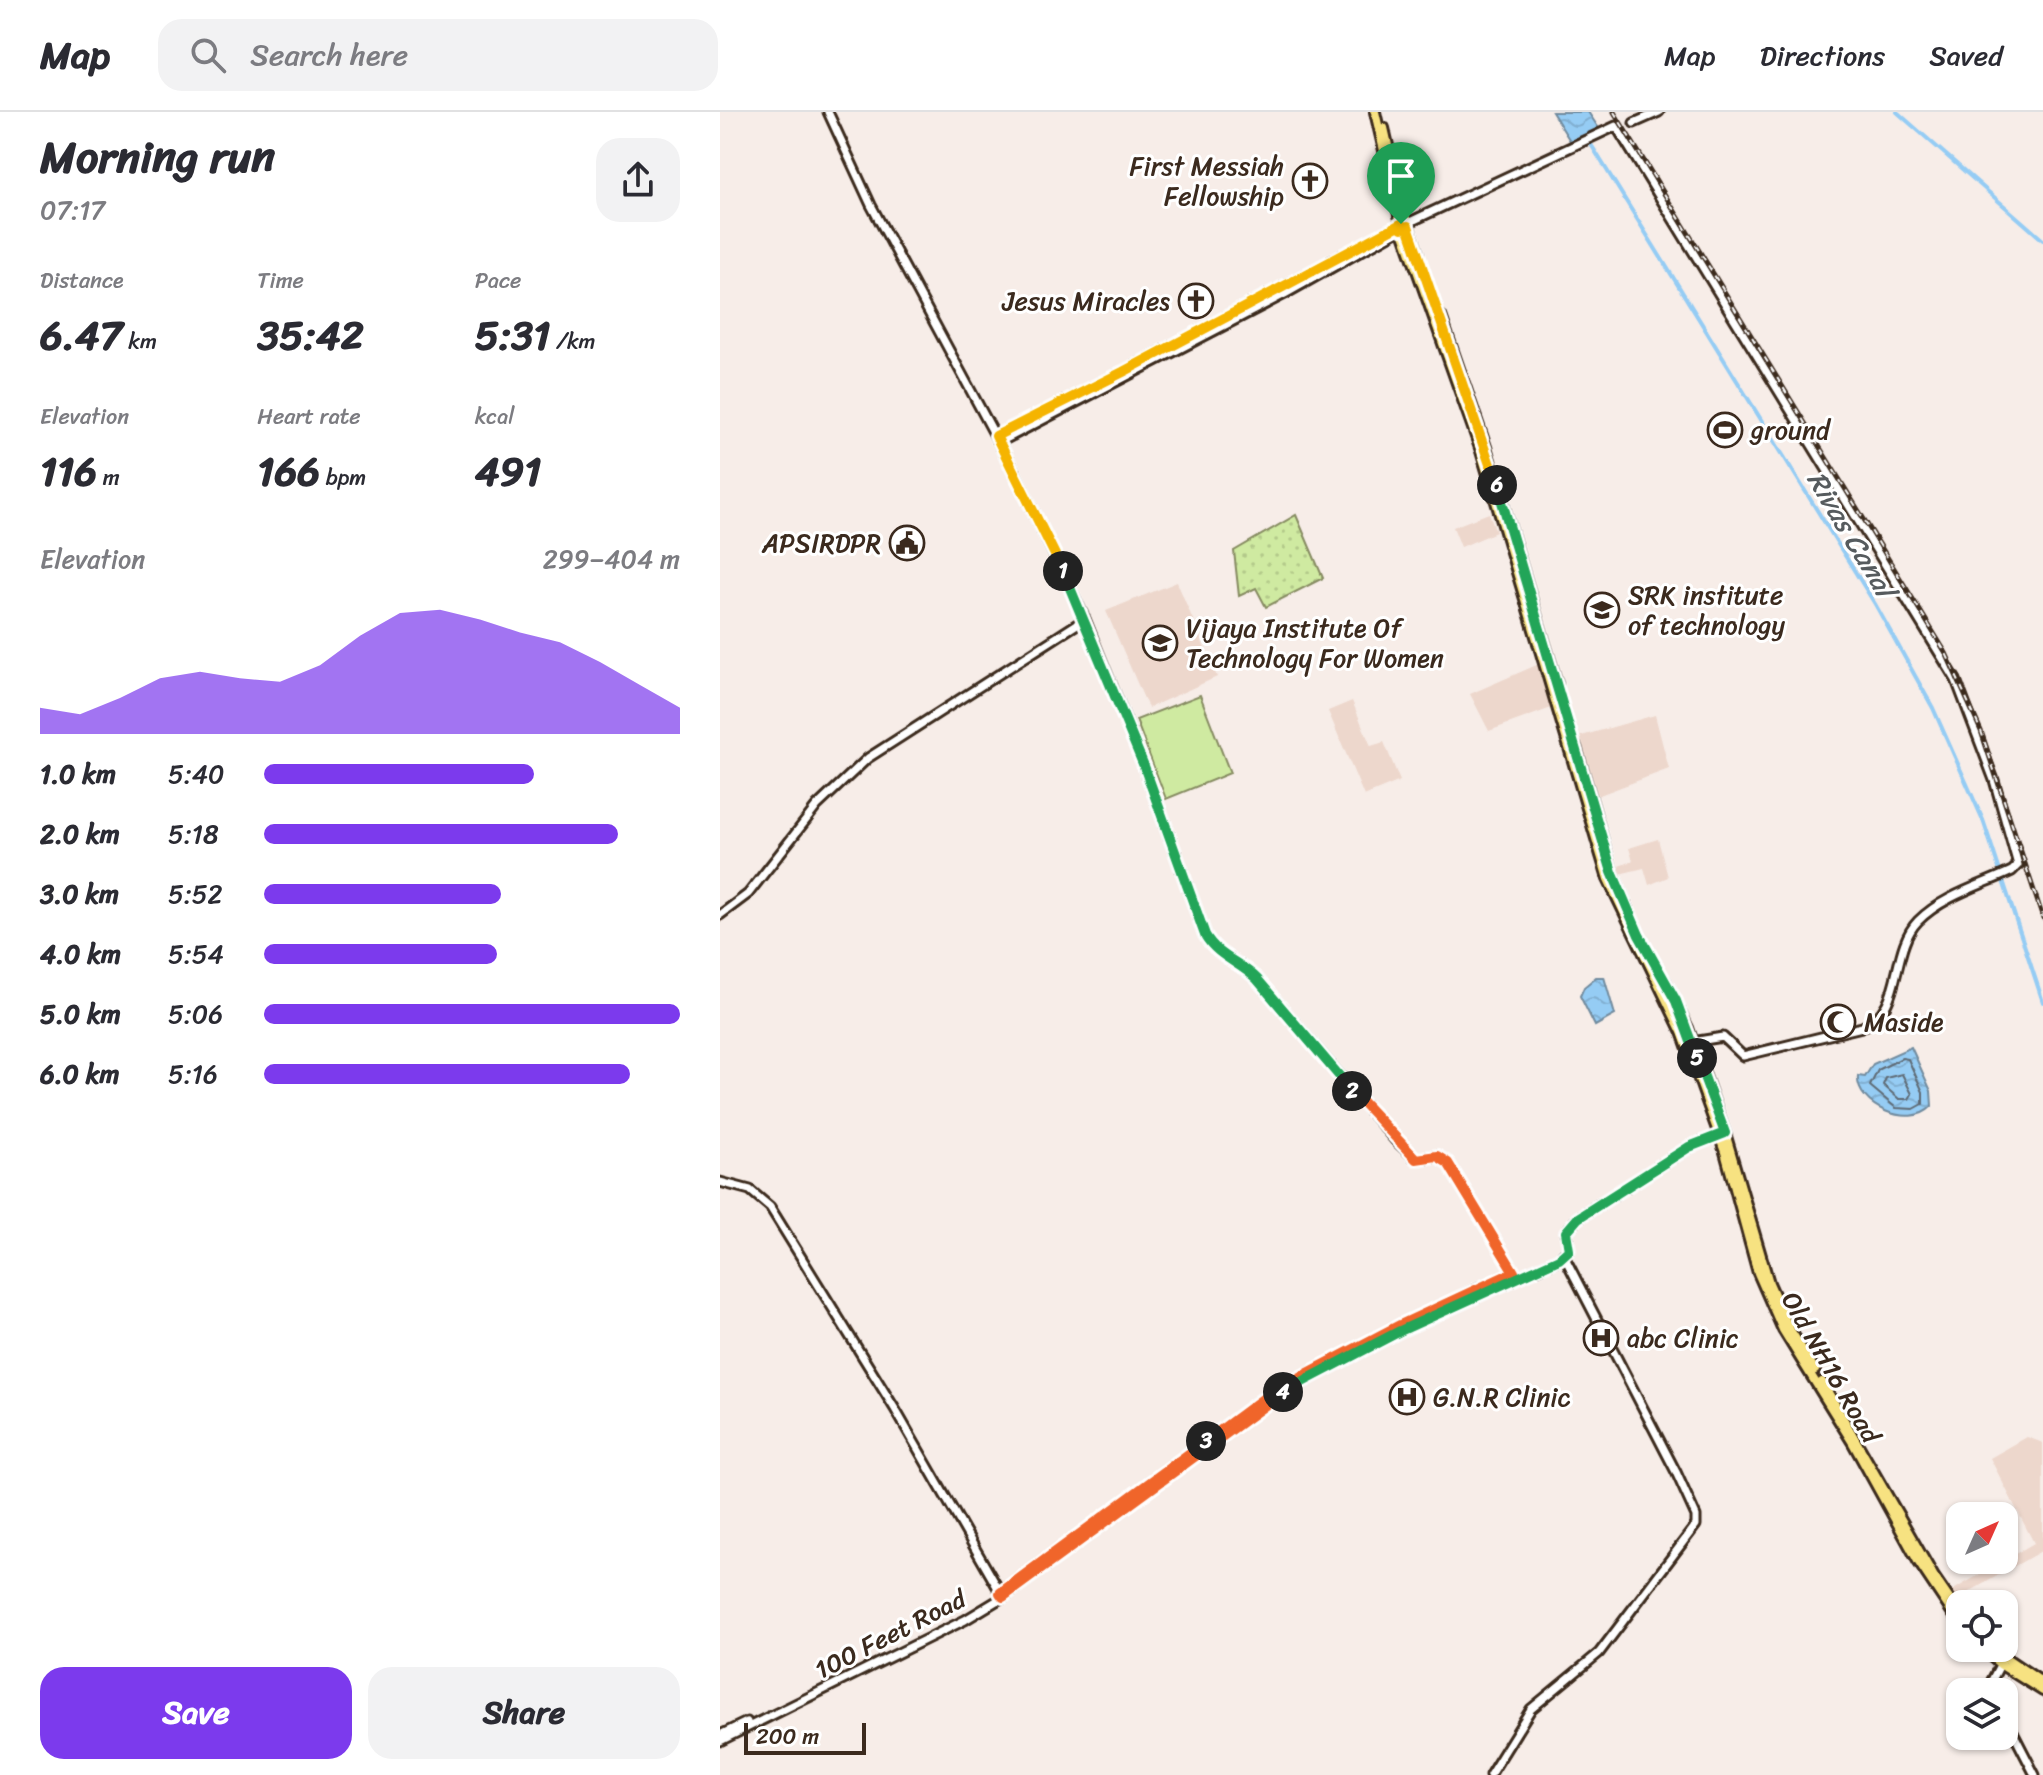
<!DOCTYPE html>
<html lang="en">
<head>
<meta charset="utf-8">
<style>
  body { margin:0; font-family:Sriracha,sans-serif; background:#f2f2f3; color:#2b2b33; height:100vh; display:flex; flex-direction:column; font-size:30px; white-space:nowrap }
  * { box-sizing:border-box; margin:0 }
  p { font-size:26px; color:#7c7c81 }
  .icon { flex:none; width:44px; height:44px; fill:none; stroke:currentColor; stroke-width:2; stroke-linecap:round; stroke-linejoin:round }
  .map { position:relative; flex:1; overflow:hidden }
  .side { display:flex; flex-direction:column; background:#fff; width:720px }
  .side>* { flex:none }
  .needle { width:52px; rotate:45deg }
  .buttons { position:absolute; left:1226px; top:1390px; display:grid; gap:16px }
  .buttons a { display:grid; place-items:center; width:72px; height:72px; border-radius:16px; background:#fff; box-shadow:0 2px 6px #0004; font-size:40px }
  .scale { position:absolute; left:24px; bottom:20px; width:122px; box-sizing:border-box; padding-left:8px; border:4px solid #3b2a1e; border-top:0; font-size:22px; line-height:28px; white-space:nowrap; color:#3b2a1e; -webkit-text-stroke:6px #fff; paint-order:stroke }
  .pin { position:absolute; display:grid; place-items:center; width:68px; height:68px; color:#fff; margin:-82px -34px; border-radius:50% 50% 50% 0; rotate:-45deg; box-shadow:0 0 8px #0007 }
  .pin .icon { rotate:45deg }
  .km { position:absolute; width:40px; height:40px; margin:-20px; border-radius:50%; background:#222; color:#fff; font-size:22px; line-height:40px; text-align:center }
  .round { display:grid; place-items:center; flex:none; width:84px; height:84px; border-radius:24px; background:#f2f2f3 }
  .overview { display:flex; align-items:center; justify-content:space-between; height:136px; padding:0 40px }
  h1 { font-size:44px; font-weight:800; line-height:60px }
  .figures { display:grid; grid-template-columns:repeat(3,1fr); gap:12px; height:136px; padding:8px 40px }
  .figures div { display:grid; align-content:center }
  .figures b { font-size:40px; font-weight:800 }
  .figures small { font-size:22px; font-weight:400 }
  .figures p { font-size:22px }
  .chart { height:224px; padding:16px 40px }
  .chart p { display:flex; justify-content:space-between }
  .chart svg { width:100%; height:144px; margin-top:8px; fill:#7c3aed; opacity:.7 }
  .button { display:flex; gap:16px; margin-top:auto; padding:16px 40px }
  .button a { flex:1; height:92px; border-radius:24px; background:#7c3aed; color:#fff; font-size:32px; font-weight:800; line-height:92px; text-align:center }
  .button a+a { background:#f2f2f3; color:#2b2b33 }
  ul { padding:0 40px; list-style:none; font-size:26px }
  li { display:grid; grid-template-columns:128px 96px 1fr; align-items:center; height:60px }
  li i { height:20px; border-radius:10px; background:#7c3aed }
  header { display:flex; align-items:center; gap:48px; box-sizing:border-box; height:112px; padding:0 40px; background:#fff; border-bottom:2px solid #e1e1e2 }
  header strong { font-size:38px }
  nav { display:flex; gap:44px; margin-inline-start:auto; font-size:28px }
  .search { width:560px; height:72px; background:#f2f2f3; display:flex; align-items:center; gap:20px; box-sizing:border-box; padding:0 28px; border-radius:24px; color:#7c7c81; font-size:30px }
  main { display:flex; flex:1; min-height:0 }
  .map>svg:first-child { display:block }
  .built { fill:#edd7cc }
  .grass { fill:url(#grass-dots); stroke:#858a60; stroke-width:2 }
  .pitch { fill:#cfeaa1; stroke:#858a60; stroke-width:2 }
  .water { fill:url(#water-waves); stroke:#718b9e; stroke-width:2 }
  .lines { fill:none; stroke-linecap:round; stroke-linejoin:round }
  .shore { stroke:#5f6b74; stroke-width:2 }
  .canal { stroke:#95ccf4; stroke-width:4 }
  .secondary-casing { stroke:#3b2a1e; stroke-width:13 }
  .primary-casing { stroke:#3b2a1e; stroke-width:14 }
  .secondary { stroke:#fff; stroke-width:7 }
  .primary { stroke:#f7e281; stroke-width:8 }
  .rail-casing { stroke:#3b2a1e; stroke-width:5 }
  .rail { stroke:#fff; stroke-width:2; stroke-dasharray:6; stroke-linecap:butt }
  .split-1-casing { stroke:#fff; stroke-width:16 }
  .split-2-casing { stroke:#fff; stroke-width:16 }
  .split-3-casing { stroke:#fff; stroke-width:16 }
  .split-4-casing { stroke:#fff; stroke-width:16 }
  .split-5-casing { stroke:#fff; stroke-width:16 }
  .split-6-casing { stroke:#fff; stroke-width:16 }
  .split-7-casing { stroke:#fff; stroke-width:16 }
  .split-1 { stroke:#f5b400; stroke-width:10 }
  .split-2 { stroke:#22a559; stroke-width:10 }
  .split-3 { stroke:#f0652b; stroke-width:10 }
  .split-4 { stroke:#f0652b; stroke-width:10 }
  .split-5 { stroke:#22a559; stroke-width:10 }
  .split-6 { stroke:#22a559; stroke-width:10 }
  .split-7 { stroke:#f5b400; stroke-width:10 }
  .labels { text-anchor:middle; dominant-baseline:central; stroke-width:6; stroke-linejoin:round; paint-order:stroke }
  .poi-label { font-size:26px; fill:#3b2a1e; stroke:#fff; text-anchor:start }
  .street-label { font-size:26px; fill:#3b2a1e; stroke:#fff }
  .water-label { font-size:28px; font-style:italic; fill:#565b5e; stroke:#fff }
</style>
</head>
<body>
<header>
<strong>Map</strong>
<div class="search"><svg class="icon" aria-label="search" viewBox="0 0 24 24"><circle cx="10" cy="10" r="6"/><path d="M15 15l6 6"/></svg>Search here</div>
<nav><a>Map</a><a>Directions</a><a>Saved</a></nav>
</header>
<main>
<section class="side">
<div class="overview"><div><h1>Morning run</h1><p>07:17</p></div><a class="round"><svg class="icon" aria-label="share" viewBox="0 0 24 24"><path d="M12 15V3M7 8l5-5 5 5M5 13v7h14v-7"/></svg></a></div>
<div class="figures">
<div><p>Distance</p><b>6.47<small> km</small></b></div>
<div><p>Time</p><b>35:42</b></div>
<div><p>Pace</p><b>5:31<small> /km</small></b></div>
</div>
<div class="figures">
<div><p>Elevation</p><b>116<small> m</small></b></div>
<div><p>Heart rate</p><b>166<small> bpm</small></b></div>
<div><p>kcal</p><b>491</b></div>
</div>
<div class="chart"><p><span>Elevation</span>299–404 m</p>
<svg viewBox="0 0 160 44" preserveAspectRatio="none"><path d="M0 44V36L10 38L20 33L30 27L40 25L50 27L60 28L70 23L80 14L90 7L100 6L110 9L120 13L130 16L140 22L150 29L160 36V44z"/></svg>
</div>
<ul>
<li><b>1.0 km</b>5:40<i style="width:65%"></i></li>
<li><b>2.0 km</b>5:18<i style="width:85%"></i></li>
<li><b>3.0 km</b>5:52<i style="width:57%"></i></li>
<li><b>4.0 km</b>5:54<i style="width:56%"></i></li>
<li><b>5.0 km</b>5:06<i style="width:100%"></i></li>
<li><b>6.0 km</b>5:16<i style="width:88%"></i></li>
</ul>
<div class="button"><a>Save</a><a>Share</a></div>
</section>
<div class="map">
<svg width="1323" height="1663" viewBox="0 0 1323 1663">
  <defs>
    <pattern id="grass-dots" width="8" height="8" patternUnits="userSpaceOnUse" patternTransform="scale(2)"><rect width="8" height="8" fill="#cfeaa1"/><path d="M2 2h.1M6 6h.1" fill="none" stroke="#b3c98a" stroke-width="1.8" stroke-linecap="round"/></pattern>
    <pattern id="water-waves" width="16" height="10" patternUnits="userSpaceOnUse" patternTransform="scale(2)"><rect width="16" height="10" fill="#95ccf4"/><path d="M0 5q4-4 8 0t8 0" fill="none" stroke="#81afd1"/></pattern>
  </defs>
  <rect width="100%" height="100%" fill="#f7ede8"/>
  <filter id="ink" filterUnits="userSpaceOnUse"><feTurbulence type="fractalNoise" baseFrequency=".0125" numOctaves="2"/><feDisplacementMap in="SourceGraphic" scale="16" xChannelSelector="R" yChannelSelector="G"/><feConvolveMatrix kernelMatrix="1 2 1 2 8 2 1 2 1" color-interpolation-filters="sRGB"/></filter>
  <g filter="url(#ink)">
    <path class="built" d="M769,401L776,420L741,435L733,415Z
      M457,470L497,565L428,596L386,499Z
      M819,552L834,595L769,619L750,582Z
      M632,589L651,634L664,630L680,669L644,684L608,599Z
      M935,603L949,657L877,684L858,625Z
      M938,727L948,765L929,773L924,756L895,763L893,756L913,749L909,736Z
      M1307,1325L1323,1331V1438L1233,1489L1228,1481L1314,1431L1270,1346Z"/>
    <path class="grass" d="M576,403L603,466L546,495L536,476L519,484L514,439Z"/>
    <path class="pitch" d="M480,583L510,661L446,687L416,608Z"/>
    <path class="water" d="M832,0H868L880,18L852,32Z
      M876,865H884L895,903L875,914L860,884L864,875Z
      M1191,935L1211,979L1212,994C1190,1018 1135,994 1138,964L1145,965L1153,952Z"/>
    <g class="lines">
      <path class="shore" d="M1182,946L1188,947L1203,980V992L1194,997L1176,996L1150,974L1158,958Z
        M1182,962L1192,982L1189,987H1179L1163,973L1166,966Z"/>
      <path class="canal" d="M1177,0L1323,128
        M867,26L1155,492L1213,596L1263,708L1323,890"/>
      <g class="secondary-casing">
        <path id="secondary" d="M108,0L151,93L294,359L365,507L424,654L485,823C498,845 520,850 537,867L676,1029L696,1047L717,1044L728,1051L794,1160
          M914,11L939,0
          M692,109L896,14L1236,568L1274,668L1298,753L1292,759C1260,774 1223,784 1198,809C1169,839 1185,898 1142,915L1023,944L1003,925L972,930
          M276,324L403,260L685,110
          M280,330L565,182L684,115
          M0,803L28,782L97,694L148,646L365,507
          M0,1070L30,1078L50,1095L175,1297L283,1485
          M454,1353L552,1280L760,1175
          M1272,1580L1271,1570L1282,1549
          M1284,1603L1315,1663
          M0,1623L27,1610
          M0,1629L245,1508L283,1485L555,1284L680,1219L839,1147L849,1138L846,1120L858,1106L969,1035L1003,1022
          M770,1663L811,1597L879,1541L976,1413V1404L956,1360L843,1142"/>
      </g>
      <g class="primary-casing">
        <path id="primary" d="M655,0L682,116L761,339L888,767L962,920L1005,1040L1038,1161L1063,1218L1133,1331L1198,1449L1240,1512
          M664,16L682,95L698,142
          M721,204L766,335L837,572
          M856,635L892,760L915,815
          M945,869L968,916L1005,1021L1049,1171L1069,1216L1095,1258
          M1102,1270L1214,1465L1240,1503
          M1261,1536L1280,1552L1323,1579
          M1271,1536L1323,1571"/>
      </g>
      <use href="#secondary" class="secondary"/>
      <use href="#primary" class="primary"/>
      <g class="rail-casing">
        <path id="rail" d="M894,0L1226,541L1261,619L1323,806"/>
      </g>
      <use href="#rail" class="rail"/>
    </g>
  </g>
  <g class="lines" filter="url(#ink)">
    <g class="split-1-casing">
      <path id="split-1" d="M343,459L276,324L403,260L681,112"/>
    </g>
    <g class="split-2-casing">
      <path id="split-2" d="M343,459L424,654L485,823C498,845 520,850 537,867L632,979"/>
    </g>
    <g class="split-3-casing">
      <path id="split-3" d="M486,1329L552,1280L680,1213L794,1160L728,1051L717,1044L696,1047L632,979"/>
    </g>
    <g class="split-4-casing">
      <path id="split-4" d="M486,1329L280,1481L283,1485L563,1280"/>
    </g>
    <g class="split-5-casing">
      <path id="split-5" d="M563,1280L680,1219L839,1147L849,1138L846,1120L858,1106L969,1035L1005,1021L977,946"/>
    </g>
    <g class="split-6-casing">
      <path id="split-6" d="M777,373L892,760L919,823L956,889L977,946"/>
    </g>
    <g class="split-7-casing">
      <path id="split-7" d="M681,112L682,116L688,114L777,373"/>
    </g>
    <use href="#split-1" class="split-1"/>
    <use href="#split-2" class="split-2"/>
    <use href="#split-3" class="split-3"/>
    <use href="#split-4" class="split-4"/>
    <use href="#split-5" class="split-5"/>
    <use href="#split-6" class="split-6"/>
    <use href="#split-7" class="split-7"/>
  </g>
  <defs>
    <g id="church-ring" transform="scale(1.8)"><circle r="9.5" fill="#fff" stroke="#3b2a1e" stroke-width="1.5"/><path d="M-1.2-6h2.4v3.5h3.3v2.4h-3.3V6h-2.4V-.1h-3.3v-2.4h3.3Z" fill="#3b2a1e"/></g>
    <g id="stadium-ring" transform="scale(1.8)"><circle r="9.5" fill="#fff" stroke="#3b2a1e" stroke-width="1.5"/><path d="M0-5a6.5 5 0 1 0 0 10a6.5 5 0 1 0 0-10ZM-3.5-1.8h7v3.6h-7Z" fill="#3b2a1e"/></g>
    <g id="civic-ring" transform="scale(1.8)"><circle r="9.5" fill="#fff" stroke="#3b2a1e" stroke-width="1.5"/><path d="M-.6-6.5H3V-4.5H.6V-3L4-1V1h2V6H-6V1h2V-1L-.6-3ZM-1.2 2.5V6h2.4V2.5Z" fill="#3b2a1e"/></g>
    <g id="university-ring" transform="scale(1.8)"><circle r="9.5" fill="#fff" stroke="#3b2a1e" stroke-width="1.5"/><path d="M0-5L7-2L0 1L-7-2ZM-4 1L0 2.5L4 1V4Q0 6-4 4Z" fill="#3b2a1e"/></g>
    <g id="mosque-ring" transform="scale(1.8)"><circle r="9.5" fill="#fff" stroke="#3b2a1e" stroke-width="1.5"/><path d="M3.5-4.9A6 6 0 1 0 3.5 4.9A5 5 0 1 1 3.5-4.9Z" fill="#3b2a1e"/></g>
    <g id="hospital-ring" transform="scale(1.8)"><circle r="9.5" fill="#fff" stroke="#3b2a1e" stroke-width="1.5"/><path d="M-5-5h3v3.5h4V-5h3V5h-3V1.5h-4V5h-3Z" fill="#3b2a1e"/></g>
  </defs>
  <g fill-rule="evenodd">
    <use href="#church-ring" x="590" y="69"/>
    <use href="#church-ring" x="476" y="189"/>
    <use href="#stadium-ring" x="1005" y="318"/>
    <use href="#civic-ring" x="187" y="431"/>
    <use href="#university-ring" x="882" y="498"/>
    <use href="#university-ring" x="440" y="531"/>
    <use href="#mosque-ring" x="1118" y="910"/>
    <use href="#hospital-ring" x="881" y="1226"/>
    <use href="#hospital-ring" x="687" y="1285"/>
  </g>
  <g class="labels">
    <g class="poi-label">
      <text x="564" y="54" text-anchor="end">First Messiah<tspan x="564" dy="30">Fellowship</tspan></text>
      <text x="450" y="189" text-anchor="end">Jesus Miracles</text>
      <text x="1031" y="318">ground</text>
      <text x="161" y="431" text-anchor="end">APSIRDPR</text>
      <text x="908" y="483">SRK institute<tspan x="908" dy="30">of technology</tspan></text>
      <text x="466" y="516">Vijaya Institute Of<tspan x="466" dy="30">Technology For Women</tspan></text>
      <text x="1144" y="910">Maside</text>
      <text x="907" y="1226">abc Clinic</text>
      <text x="713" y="1285">G.N.R Clinic</text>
    </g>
    <g class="street-label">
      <text transform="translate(1111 1255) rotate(60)">Old NH16 Road</text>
      <text transform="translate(170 1522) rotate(-27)">100 Feet Road</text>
    </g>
    <g class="water-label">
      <text transform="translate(1131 422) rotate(59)">Rivas Canal</text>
    </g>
  </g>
</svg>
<div class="buttons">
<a><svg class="needle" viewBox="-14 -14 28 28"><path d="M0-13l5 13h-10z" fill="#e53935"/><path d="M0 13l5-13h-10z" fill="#7c7c81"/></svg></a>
<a><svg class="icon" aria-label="locate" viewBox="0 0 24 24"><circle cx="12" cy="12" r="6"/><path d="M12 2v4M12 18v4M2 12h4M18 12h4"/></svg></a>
<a><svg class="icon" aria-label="layers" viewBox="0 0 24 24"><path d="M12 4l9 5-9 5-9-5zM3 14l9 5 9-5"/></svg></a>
</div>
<div class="scale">200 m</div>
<div class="pin" style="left:681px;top:112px;background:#1e9e55"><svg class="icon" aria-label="arrive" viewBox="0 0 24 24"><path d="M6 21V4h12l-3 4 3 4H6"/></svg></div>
<b class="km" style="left:343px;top:459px">1</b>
<b class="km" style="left:632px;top:979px">2</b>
<b class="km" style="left:486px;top:1329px">3</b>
<b class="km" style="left:563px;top:1280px">4</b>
<b class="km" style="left:977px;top:946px">5</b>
<b class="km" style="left:777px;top:373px">6</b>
</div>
</main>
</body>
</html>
